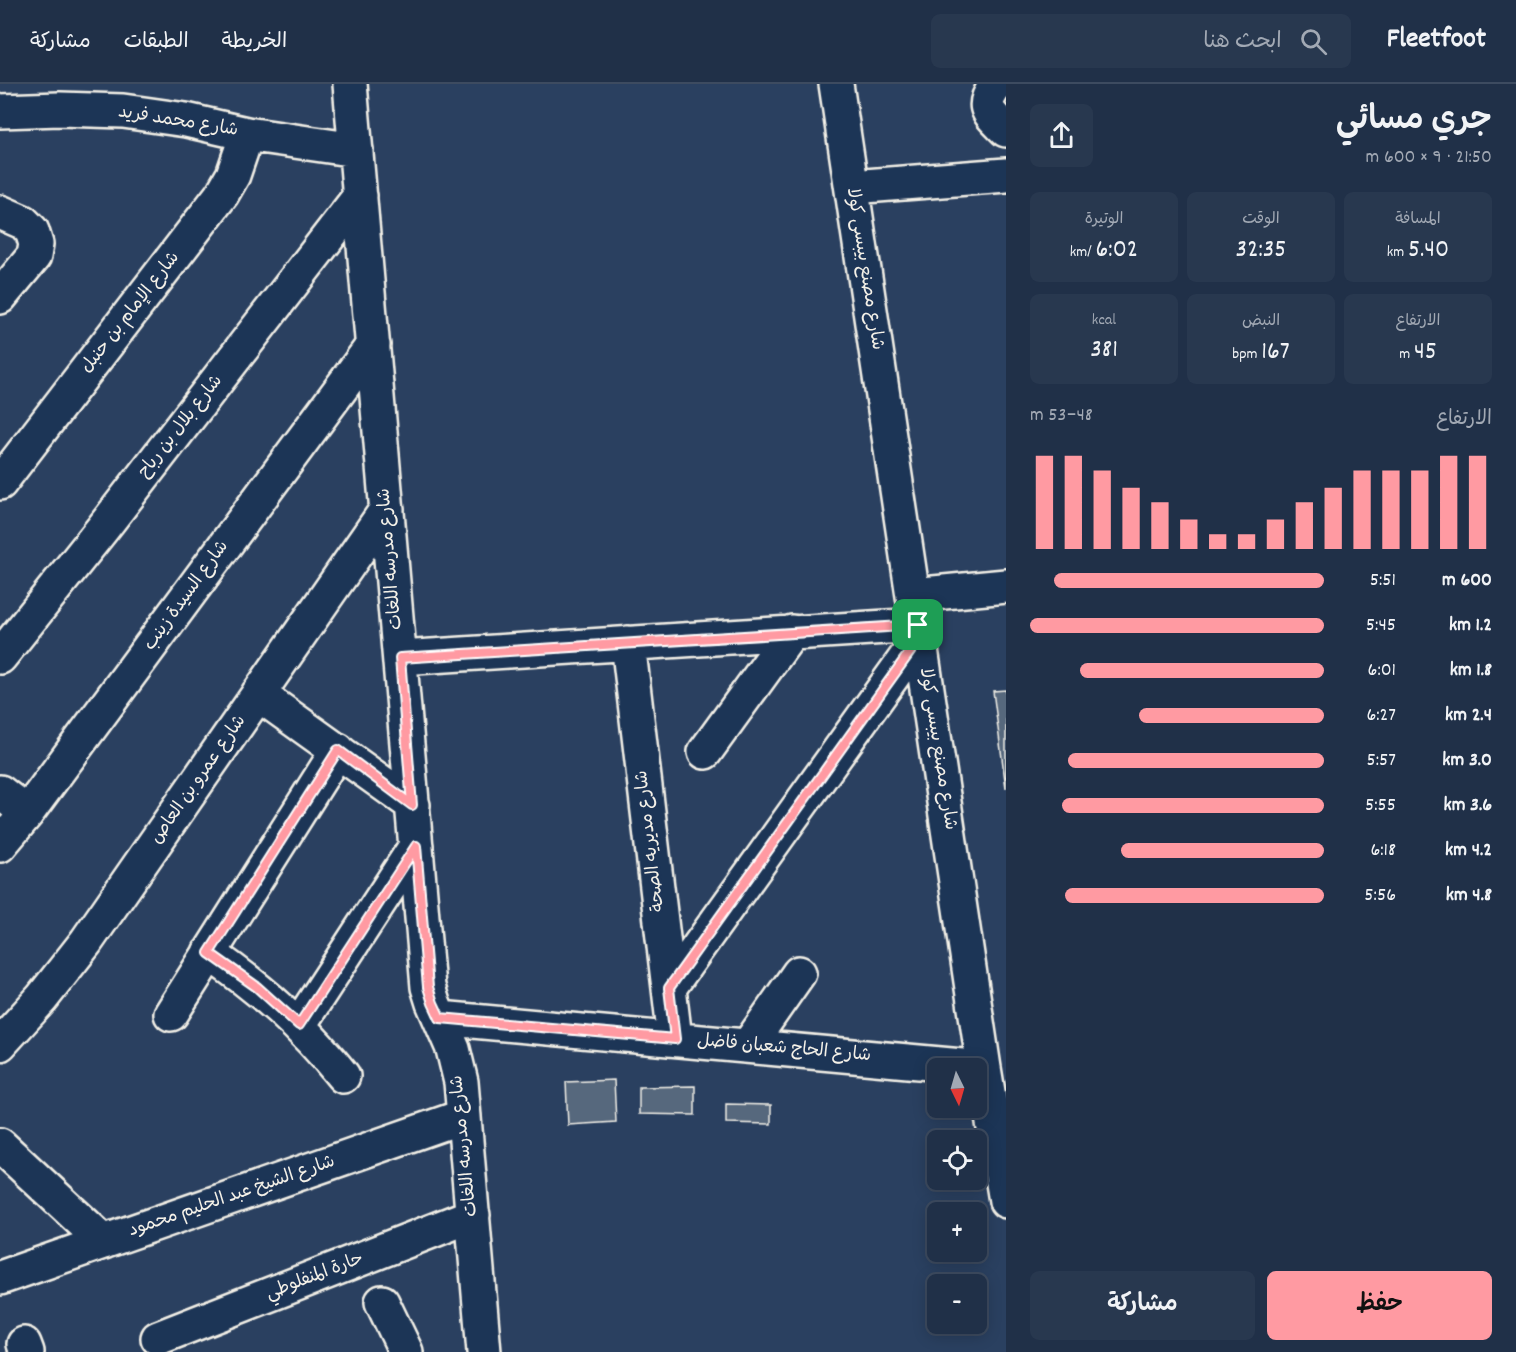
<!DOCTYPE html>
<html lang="ar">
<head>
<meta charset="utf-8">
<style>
  body { margin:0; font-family:Dekko,"Playpen Sans Arabic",sans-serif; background:#28384f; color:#f1f3f6; direction:rtl; height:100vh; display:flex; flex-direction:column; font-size:22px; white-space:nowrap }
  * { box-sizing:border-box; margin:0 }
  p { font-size:20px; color:#a2a9b4 }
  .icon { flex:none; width:33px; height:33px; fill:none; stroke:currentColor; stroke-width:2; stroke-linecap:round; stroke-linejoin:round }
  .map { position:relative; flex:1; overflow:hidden; direction:ltr }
  .panel { display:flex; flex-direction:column; background:#203048; width:510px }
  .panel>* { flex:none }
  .needle { width:39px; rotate:175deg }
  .buttons { position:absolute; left:927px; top:974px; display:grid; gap:12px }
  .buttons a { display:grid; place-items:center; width:60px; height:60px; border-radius:9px; background:#203048; box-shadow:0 3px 15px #0003,0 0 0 2px #3d4b60; font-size:30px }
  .pin { position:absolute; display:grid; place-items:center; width:51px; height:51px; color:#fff; margin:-26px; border-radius:12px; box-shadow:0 3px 9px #0006 }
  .round { display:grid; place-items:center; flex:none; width:63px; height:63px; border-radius:9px; background:#28384f }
  .overview { display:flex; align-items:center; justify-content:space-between; height:102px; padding:0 24px }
  h1 { font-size:33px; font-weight:600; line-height:45px }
  .figures { display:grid; grid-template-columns:repeat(3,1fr); gap:9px; height:102px; padding:6px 24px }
  .figures div { display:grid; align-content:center; border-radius:9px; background:#28384f; text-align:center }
  .figures b { font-size:26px; font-weight:600 }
  .figures small { font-size:16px; font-weight:400 }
  .figures p { font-size:16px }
  .chart { height:168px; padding:12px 24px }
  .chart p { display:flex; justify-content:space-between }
  .chart svg { width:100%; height:108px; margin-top:6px; stroke:#ff9aa2; stroke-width:6 }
  .primary-button { display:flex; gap:12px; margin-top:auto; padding:12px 24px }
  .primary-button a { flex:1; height:69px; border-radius:9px; background:#ff9aa2; color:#111; font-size:24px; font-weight:600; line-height:69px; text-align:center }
  .primary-button a+a { background:#28384f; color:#f1f3f6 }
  ul { padding:0 24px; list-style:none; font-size:20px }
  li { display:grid; grid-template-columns:96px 72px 1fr; align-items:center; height:45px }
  li i { height:15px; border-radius:8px; background:#ff9aa2 }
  header { display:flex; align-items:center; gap:36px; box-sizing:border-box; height:84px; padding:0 30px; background:#203048; border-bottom:2px solid #3d4b60 }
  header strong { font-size:28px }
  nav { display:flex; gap:33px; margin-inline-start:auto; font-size:21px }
  .search { width:420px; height:54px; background:#28384f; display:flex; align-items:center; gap:15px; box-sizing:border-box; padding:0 21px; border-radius:9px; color:#a2a9b4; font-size:22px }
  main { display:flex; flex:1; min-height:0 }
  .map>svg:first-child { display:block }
  .building { fill:#56677d; stroke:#f4f1e8; stroke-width:1.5 }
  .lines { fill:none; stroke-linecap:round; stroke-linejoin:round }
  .minor-casing { stroke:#f4f1e8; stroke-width:38 }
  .minor { stroke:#1d3557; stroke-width:33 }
  .route-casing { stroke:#fff; stroke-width:12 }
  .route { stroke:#ff9aa2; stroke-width:8 }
  .labels { text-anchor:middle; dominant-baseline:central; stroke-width:5; stroke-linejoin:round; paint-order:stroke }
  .street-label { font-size:18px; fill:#f4f1e8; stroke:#1d3557 }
</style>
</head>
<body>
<header>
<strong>Fleetfoot</strong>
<div class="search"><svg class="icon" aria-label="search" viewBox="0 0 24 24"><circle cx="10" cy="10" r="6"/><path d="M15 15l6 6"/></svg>ابحث هنا</div>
<nav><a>الخريطة</a><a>الطبقات</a><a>مشاركة</a></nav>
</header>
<main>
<section class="panel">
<div class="overview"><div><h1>جري مسائي</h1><p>21:50 · 9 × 600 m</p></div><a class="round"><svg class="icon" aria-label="share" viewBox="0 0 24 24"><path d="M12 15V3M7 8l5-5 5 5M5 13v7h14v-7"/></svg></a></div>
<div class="figures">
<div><p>المسافة</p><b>5.40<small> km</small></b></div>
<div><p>الوقت</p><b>32:35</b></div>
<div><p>الوتيرة</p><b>6:02<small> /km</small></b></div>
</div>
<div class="figures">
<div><p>الارتفاع</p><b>45<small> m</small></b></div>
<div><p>النبض</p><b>167<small> bpm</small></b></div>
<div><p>kcal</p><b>381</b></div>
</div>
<div class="chart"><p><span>الارتفاع</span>48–53 m</p>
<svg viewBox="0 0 160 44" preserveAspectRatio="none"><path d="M5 44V6M15 44V6M25 44V12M35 44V19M45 44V25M55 44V32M65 44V38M75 44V38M85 44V32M95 44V25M105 44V19M115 44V12M125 44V12M135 44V12M145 44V6M155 44V6"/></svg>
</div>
<ul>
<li><b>600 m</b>5:51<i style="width:92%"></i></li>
<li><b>1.2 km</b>5:45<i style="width:100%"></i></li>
<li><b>1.8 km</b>6:01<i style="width:83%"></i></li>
<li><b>2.4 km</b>6:27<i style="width:63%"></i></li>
<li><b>3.0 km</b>5:57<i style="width:87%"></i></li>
<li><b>3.6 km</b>5:55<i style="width:89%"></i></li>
<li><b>4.2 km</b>6:18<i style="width:69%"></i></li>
<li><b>4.8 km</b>5:56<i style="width:88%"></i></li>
</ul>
<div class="primary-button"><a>حفظ</a><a>مشاركة</a></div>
</section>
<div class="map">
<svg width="1006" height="1268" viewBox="0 0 1006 1268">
  <rect width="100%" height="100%" fill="#2a4060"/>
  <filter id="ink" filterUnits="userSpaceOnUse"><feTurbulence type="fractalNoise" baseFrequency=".0167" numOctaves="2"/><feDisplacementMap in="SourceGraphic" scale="12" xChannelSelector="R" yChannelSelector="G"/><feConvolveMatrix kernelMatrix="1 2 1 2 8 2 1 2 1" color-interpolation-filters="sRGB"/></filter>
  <g filter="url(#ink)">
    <path class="building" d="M1006,606V704L993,607Z
      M614,996L616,1038L568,1041L566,998Z
      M695,1002V1031L639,1030V1003Z
      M726,1020L771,1021V1040L726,1039Z"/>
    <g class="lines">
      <g class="minor-casing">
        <path id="minor" d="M350,0L428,903L433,919L453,965L461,998L484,1268
          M836,0L984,984L1006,1117
          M997,0C979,23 988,28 1006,46
          M0,27L60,25L123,27L186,36L247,50L356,66
          M852,103L1006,91
          M0,128L23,138L32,147L36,160L34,172L0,213
          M0,399L222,110L233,91L247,50
          M913,511L1006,502
          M628,559L675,955
          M0,573L103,444L360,112
          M400,574L918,541
          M258,610L413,721
          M705,668L792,548
          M0,708L27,729
          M0,761L27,729L373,261
          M209,869C262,906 302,941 343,992
          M669,904L920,554
          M171,930L338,666
          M440,934L984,984
          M299,941L416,762
          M0,960L42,914L86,858L387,425
          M748,962L799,889
          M0,1061L104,1158
          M0,1194L464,1032
          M382,1218L406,1268
          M158,1254L473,1131
          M24,1260L27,1268"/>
      </g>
      <use href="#minor" class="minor"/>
    </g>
  </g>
  <g class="lines" filter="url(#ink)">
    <g class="route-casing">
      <path id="route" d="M918,541L920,554L669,904L675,955L440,934L433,919L428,903L416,762L299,941L257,903L209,869L338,666L412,721L400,574Z"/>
    </g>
    <use href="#route" class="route"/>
  </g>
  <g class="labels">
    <g class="street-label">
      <text transform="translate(178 38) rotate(9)">شارع محمد فريد</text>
      <text transform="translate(864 185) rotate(81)">شارع مصنع بيبسى كولا</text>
      <text transform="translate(131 229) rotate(-52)">شارع الإمام بن حنبل</text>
      <text transform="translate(181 343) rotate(-52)">شارع بلال بن رباح</text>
      <text transform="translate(391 475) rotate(-95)">شارع مدرسه اللغات</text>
      <text transform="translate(187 512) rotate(-54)">شارع السيدة زينب</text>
      <text transform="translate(937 665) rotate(81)">شارع مصنع بيبسى كولا</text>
      <text transform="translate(199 696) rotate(-55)">شارع عمرو بن العاص</text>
      <text transform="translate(651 757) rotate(-97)">شارع مديريه الصحة</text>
      <text transform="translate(784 965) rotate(5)">شارع الحاج شعبان فاضل</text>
      <text transform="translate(465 1062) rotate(-96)">شارع مدرسه اللغات</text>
      <text transform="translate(232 1113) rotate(-19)">شارع الشيخ عبد الحليم محمود</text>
      <text transform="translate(315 1193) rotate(-21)">حارة المنفلوطي</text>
    </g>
  </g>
</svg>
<div class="buttons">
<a><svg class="needle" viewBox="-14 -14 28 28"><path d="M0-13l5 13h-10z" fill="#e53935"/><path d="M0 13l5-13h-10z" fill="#a2a9b4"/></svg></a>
<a><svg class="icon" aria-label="locate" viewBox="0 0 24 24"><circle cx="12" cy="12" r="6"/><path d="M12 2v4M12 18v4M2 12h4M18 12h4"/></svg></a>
<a>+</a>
<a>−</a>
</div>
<div class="pin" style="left:918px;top:541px;background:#1e9e55"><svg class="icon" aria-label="arrive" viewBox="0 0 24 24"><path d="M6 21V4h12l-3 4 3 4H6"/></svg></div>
</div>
</main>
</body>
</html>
